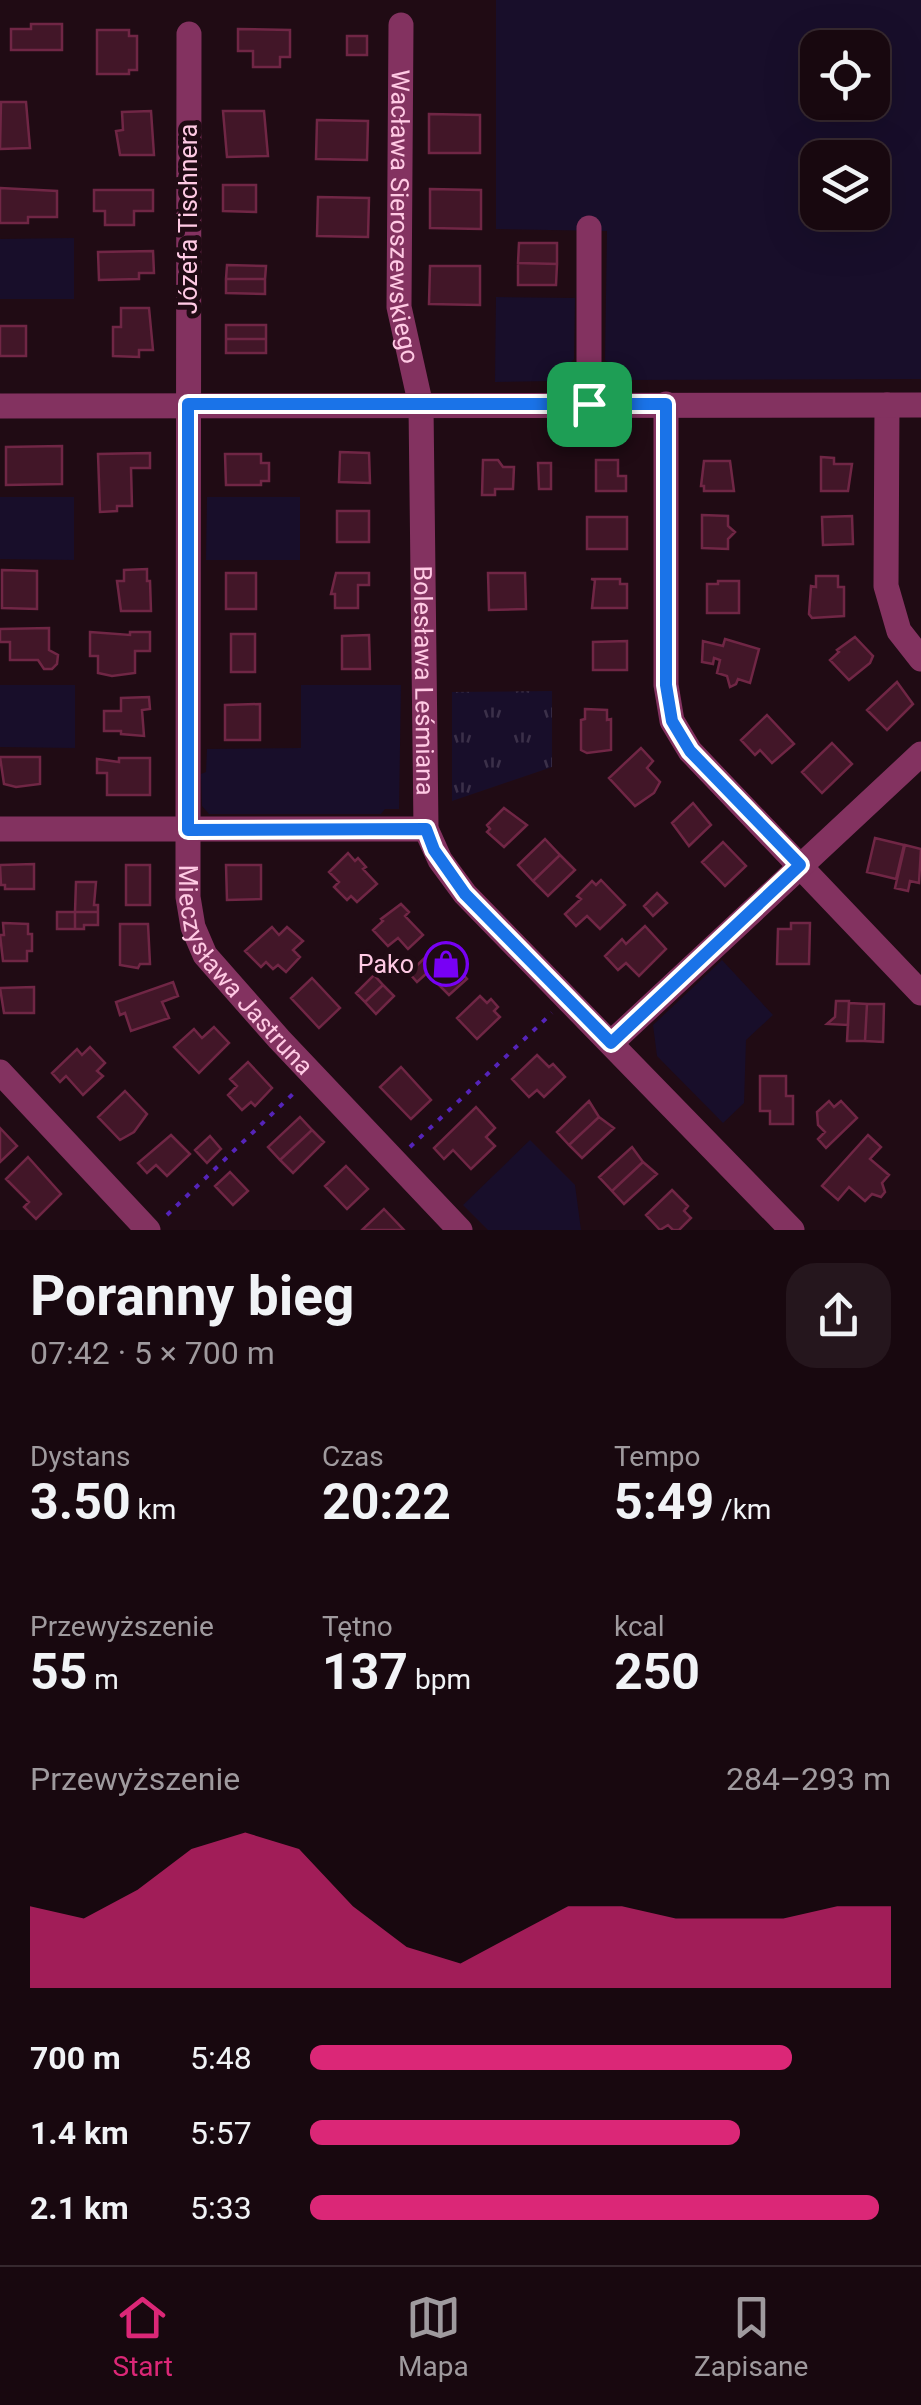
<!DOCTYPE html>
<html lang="pl">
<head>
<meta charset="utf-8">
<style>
  body { margin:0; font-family:Roboto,sans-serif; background:#25161d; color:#f1f3f6; height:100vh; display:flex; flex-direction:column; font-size:38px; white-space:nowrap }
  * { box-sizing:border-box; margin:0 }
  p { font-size:32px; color:#9f9a9e }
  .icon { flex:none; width:55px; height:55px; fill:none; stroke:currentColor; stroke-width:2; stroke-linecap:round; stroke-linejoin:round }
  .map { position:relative; height:1230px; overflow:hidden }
  .panel { display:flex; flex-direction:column; background:#18080f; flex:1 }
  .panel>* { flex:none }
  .tools { position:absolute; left:800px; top:30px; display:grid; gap:20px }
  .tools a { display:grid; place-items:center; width:90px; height:90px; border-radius:20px; background:#18080f; box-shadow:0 10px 40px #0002,0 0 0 2px #36292f; font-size:50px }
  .pin { position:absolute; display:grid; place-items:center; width:85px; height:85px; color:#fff; margin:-42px; border-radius:20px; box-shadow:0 5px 15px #0006 }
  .round { display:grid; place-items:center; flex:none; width:105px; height:105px; border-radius:30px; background:#25161d }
  .summary { display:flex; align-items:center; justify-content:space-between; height:170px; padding:0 30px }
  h1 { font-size:55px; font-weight:700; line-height:75px }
  .metrics { display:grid; grid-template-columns:repeat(3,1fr); gap:15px; height:170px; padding:10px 30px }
  .metrics div { display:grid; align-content:center }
  .metrics b { font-size:50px; font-weight:700 }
  .metrics small { font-size:28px; font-weight:400 }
  .metrics p { font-size:28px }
  .chart { height:280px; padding:20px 30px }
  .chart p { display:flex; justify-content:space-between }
  .chart svg { width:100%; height:180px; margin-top:10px; fill:#db2777; opacity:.7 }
  ul { padding:0 30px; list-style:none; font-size:32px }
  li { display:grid; grid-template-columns:160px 120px 1fr; align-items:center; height:75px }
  li i { height:25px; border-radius:12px; background:#db2777 }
  .dock { display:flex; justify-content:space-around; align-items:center; height:140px; border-top:2px solid #36292f; background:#18080f; font-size:28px; color:#9f9a9e }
  .dock a { display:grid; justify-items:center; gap:5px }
  .dock .current { color:#db2777 }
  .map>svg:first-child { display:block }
  .green { fill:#180e2a; fill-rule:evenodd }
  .park { fill:url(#park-tufts) }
  .building { fill:#421628; stroke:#702645; stroke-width:2.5 }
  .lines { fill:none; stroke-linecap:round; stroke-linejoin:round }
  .path { stroke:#5524b9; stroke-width:4; stroke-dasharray:5 8; stroke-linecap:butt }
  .minor { stroke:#833260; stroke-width:25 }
  .route-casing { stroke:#fff; stroke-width:20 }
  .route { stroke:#1a73e8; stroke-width:12 }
  .labels { text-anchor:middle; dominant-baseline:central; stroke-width:10; stroke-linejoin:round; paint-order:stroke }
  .street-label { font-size:25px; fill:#ffcae4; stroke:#200b14 }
  .poi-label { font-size:25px; fill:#ffcae4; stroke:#200b14; text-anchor:end }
</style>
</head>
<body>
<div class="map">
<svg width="921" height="1230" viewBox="0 0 921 1230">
  <defs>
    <pattern id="park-tufts" width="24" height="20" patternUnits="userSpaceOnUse" patternTransform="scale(2.5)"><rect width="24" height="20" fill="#180e2a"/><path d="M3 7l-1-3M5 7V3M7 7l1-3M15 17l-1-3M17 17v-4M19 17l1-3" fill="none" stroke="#3b3049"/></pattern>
  </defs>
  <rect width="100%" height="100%" fill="#200b14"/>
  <path class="green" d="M496,0H921V379L626,380L605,360L607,231L496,229ZM818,48H872V102H818ZM818,158H872V212H818Z
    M74,238V299H0V239Z
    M496,297L575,298L574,359L552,381L495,382Z
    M0,497H74V560L0,559Z
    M207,497H300V560H206Z
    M0,685H75V748L0,747Z
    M301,685H401L399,809H385L381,814H209L202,806L201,774L206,772L207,749L301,748Z
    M722,960L773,1015L746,1040L744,1103L723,1123L657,1056L653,1025Z
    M530,1140L575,1185L581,1230H488L463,1205Z"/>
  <path class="park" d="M552,691V767L452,801V692Z"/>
  <path class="building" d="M31,24H62V50H11V29H31Z
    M238,29L290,30V57H280V67H253V51H238Z
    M97,30H129V36H137V70H129V74H97Z
    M347,36H367V55H347Z
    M1,102H26L30,148L0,149Z
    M151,111L154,155H120L116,131L123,130L122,112Z
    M223,111H264L268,156L227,157Z
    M429,114L480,115V153H429Z
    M317,120L368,121L367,160L316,159Z
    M223,185H256V212L223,211Z
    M0,188L57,191V217H28V223H0Z
    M430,189L481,190V229L430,228Z
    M94,190H153V211H134V225H105V211H94Z
    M318,197L369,198L368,237L317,236Z
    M519,243H557V264L518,263Z
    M153,251L154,273H139V279L99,280L98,252Z
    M518,263L557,264L556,285H518Z
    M227,265L266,266L265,279H226Z
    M430,266H480V305L429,304Z
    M226,279H265V294L226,293Z
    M121,308H149L153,350H139V357L113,356V327H121Z
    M226,325H266V339H226Z
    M0,326H26V356H0Z
    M226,339H266V353H226Z
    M62,446V484L6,485V447Z
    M340,452L369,453L370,483L339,482Z
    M150,453V468H131L132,506H117V511L100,512L98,454Z
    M225,454H261V463H269V481H261V485H226Z
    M821,457L834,458V464H852L848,491H821Z
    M483,460H498L503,467H514L513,489H495V495H482Z
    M596,460H618V476H626V491H596Z
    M704,461H730L734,491H704V486H701Z
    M538,463H551V489H539Z
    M337,511H369V542H337Z
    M702,515L728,516V526L735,532L728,539V549L702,548Z
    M852,516L853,544L823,545L822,517Z
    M587,517H627V549H587Z
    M147,569V581H150L151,611H121L117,581H124V570Z
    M2,570L37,571V609L2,608Z
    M226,573H256V609H226Z
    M336,573H369V585H358V608H335V594H331Z
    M488,573H525L526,609L489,610Z
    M816,576H838V587H844V616L812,618L809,614L811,586L816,587Z
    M591,579H620V584H627V608H592L595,580Z
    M718,581H739V613H707V584H718Z
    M49,628V650L58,655L57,664L52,669H44L38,660H10V642H0V629Z
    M90,632L130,635V632H150V651H135V673L112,676L98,673V656H90Z
    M231,634H255V672H231Z
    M369,635L370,669H342V636Z
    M855,637L873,656L870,663L849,680L830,660L839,652L837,650Z
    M725,639L759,649L750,683L738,679L736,684L730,687L727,676L717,673L720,660L714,658L713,664L702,662L703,641L723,646Z
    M627,641V670H593V642Z
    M897,682L913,704L887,730L867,710Z
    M149,697L150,709L142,710L144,736L121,734V731H104V711H121V698Z
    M260,704V740H225V705Z
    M585,709L607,710V720L611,719V750L587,753L581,750V720L585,719Z
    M767,715L794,744L772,763L760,750L755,755L741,740Z
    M832,743L852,764L822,793L802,772Z
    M641,748L653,761L647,768L660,782L654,793L635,806L609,778Z
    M0,757H40V784L16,787L4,784Z
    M119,758H150V795H107V773H97V759L119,762Z
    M693,803L711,825L689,846L672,823Z
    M504,808L527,825L504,847L487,832L490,829L487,825Z
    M875,838L904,845L896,879L867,872Z
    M545,839L560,855L533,881L518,865Z
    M723,842L746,866L725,886L702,862Z
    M905,845L921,849L919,883L910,881L908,891L895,888Z
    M348,853L355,861L358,858L366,867L363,869L377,884L357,902L351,896L347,900L334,887L339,882L329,872Z
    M560,855L575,870L548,896L533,881Z
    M34,864V889H5V885H1L0,865Z
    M126,865H150V905H126Z
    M226,865H261V899L227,900Z
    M601,880L625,905L600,929L587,916L576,926L565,914L581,899L577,896L592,881L596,885Z
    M76,882H96L94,905H98V912H75Z
    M657,893L667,903L653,916L644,906Z
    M401,904L409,912L405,916L423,935L408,949L398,938L388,946L373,930L383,921L381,919Z
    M57,912H75V929H57Z
    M75,912H98V925H84V929H75Z
    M3,923L28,924V934H32V951H27V961H3L0,935H4Z
    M791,923H810L809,964H777L778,929H791Z
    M120,924H148L150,964H140L138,968L120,965Z
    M645,926L666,949L639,976L626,963L618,970L605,956L622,939L626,944Z
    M272,927L279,935L287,927L303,941L293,950L300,957L286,972L278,965L273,969L266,962L261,967L245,951Z
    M437,946L459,966L457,968L467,979L449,995L427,973L417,982L409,973Z
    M374,975L383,985L365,1002L356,993Z
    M312,978L340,1008L319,1028L291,998Z
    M173,982L178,996L162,1002L169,1018L131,1031L125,1013L120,1015L116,1002Z
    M383,985L394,996L376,1014L365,1002Z
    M34,987V1013H4L0,988Z
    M480,996L487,1003L491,999L498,1007L494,1011L500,1017L477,1039L457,1018Z
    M836,1001H849L848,1025L827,1024L835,1017Z
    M849,1003L867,1004L865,1041H847Z
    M867,1004H884L883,1042L865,1041Z
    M214,1027L229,1043L199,1073L174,1047L194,1029L202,1038Z
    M90,1047L105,1063L97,1071L103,1076L83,1095L66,1076L60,1082L52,1073L77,1049L82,1055Z
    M537,1055L549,1067L553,1064L565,1077L544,1097L537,1090L529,1097L512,1079Z
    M248,1062L272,1088L255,1106L251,1102L242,1110L228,1095L237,1086L230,1079Z
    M401,1067L431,1100L411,1119L380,1087Z
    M760,1076H786V1096H793V1124H770V1111H760Z
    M125,1091L147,1114L134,1132L120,1140L98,1117Z
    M589,1101L599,1117L569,1145L557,1132Z
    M829,1101L834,1107L841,1101L857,1118L826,1148L818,1139L825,1132L818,1125L817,1112Z
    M476,1107L495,1128L486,1137L495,1146L471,1169L453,1150L444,1159L434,1148Z
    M300,1117L312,1130L280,1160L268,1147Z
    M599,1117L614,1128L582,1158L569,1145Z
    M0,1128L17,1146L0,1162Z
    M312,1130L324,1142L293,1173L280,1160Z
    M171,1135L190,1154L167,1176L156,1165L147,1173L138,1163Z
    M868,1135L881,1147L870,1159L889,1175L882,1183L885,1192L881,1197L872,1194L865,1201L849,1187L838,1200L822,1186Z
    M210,1136L221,1149L207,1163L195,1150Z
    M632,1147L643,1162L612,1191L599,1177Z
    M28,1157L61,1194L36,1219L24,1207L29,1202L6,1179Z
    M643,1162L657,1174L624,1204L612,1191Z
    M346,1166L368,1189L347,1209L325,1186Z
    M230,1172L248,1191L233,1205L215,1186Z
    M672,1190L688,1206L684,1211L691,1218L679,1230H673L668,1225L660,1230L646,1215Z
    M384,1209L404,1230H362Z"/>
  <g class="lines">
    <path class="path" d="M410,1147L552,1013
      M167,1215L297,1090"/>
    <g class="minor">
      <path id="s1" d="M401,25L399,307L421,406L426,829L440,860L465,894L792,1230"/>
      <path id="s2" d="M189,34L188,830V897L193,927L205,955L279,1039L460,1230"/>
      <path d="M666,404V685L672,721L690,751L921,993"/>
      <path d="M589,405V228"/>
      <path d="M887,405L886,586L899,631L921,659"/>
      <path d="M0,406L921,405"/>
      <path d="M0,829H426"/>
      <path d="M611,1043L921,754"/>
      <path d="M0,1072L148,1230"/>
    </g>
  </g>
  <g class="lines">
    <g class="route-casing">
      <path id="route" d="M188,404H666V685L672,721L690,751L800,865L611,1043L465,894L434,850L426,829L188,830Z"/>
    </g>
    <use href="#route" class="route"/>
  </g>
  <defs>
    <g id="shop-ring" transform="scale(2.25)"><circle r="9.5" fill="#200b14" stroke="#7800f5" stroke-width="1.5"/><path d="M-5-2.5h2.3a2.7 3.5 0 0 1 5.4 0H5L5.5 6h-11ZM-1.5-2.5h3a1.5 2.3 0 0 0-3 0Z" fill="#7800f5"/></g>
  </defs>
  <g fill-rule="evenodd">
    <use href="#shop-ring" x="446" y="964"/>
  </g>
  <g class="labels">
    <g class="street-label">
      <text stroke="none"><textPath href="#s1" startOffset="192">Wacława Sieroszewskiego</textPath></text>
      <text transform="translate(188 219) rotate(-90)">Józefa Tischnera</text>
      <text stroke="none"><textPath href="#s1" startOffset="658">Bolesława Leśmiana</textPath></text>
      <text stroke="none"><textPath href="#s2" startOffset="955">Mieczysława Jastruna</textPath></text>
    </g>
    <g class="poi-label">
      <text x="414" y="964">Pako</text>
    </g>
  </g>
</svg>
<div class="tools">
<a><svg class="icon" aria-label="locate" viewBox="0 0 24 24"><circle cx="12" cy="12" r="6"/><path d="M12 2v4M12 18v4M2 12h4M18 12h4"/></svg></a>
<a><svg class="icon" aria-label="layers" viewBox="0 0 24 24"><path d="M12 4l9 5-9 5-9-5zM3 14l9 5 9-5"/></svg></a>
</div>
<div class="pin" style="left:589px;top:404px;background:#1e9e55"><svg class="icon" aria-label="arrive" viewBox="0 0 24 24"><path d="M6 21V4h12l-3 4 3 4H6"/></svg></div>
</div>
<section class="panel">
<div class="summary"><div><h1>Poranny bieg</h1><p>07:42 · 5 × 700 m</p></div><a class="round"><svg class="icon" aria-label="share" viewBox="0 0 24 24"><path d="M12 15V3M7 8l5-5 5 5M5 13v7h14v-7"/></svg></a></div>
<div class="metrics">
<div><p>Dystans</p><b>3.50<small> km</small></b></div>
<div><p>Czas</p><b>20:22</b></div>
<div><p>Tempo</p><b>5:49<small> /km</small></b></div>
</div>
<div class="metrics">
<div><p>Przewyższenie</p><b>55<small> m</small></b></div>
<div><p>Tętno</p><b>137<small> bpm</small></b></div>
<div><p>kcal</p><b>250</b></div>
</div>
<div class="chart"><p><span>Przewyższenie</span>284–293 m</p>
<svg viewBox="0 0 160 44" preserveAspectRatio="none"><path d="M0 44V24L10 27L20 20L30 10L40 6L50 10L60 24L70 34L80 38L90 31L100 24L110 24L120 27L130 27L140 27L150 24L160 24V44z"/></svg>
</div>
<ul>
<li><b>700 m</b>5:48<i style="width:83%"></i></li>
<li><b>1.4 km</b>5:57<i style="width:74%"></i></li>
<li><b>2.1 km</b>5:33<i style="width:98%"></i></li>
</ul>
</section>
<nav class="dock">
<a class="current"><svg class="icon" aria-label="home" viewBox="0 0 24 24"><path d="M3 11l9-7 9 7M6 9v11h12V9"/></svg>Start</a>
<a><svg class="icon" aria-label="map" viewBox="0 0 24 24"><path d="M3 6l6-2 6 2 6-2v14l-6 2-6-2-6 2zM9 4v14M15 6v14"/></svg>Mapa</a>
<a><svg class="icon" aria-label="saved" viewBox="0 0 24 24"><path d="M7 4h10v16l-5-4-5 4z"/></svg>Zapisane</a>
</nav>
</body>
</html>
